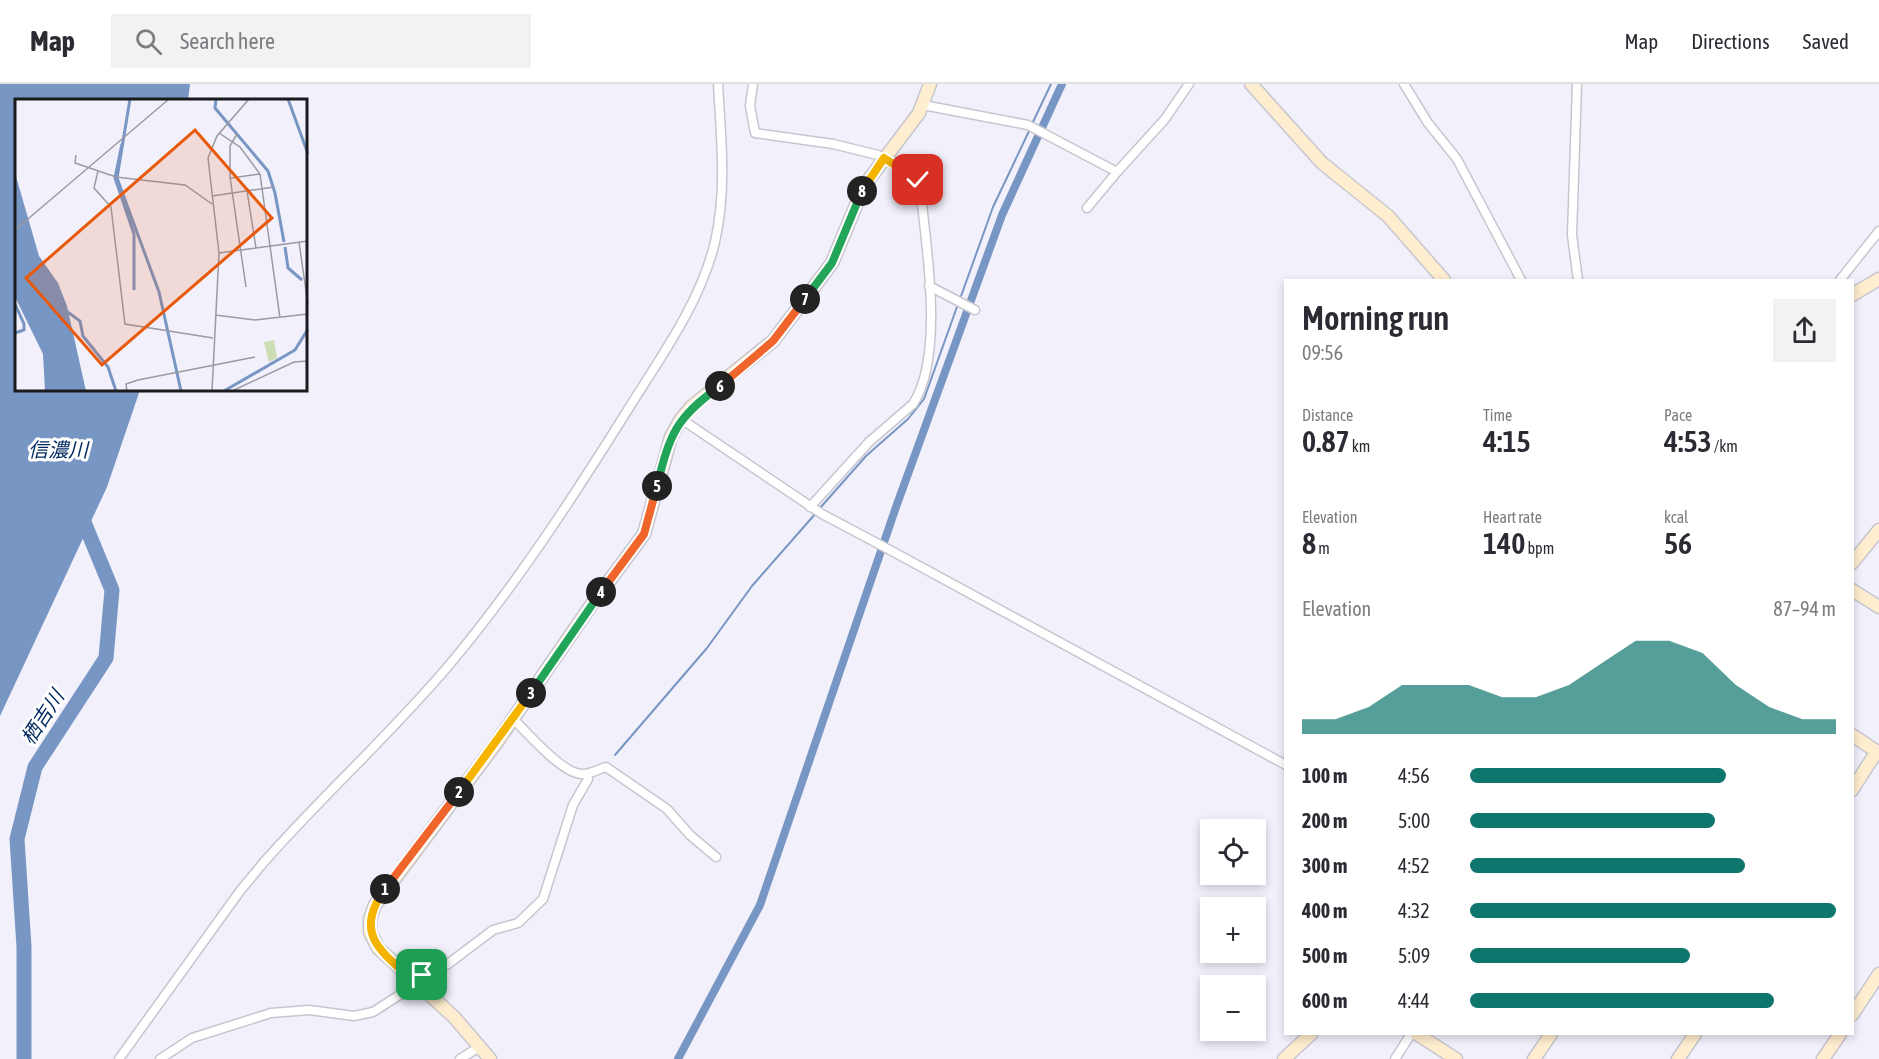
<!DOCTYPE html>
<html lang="en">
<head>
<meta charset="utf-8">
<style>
  body { margin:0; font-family:"Asap Condensed","Noto Sans JP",sans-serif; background:#f2f2f3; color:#2b2b33; height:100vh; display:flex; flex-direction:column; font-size:22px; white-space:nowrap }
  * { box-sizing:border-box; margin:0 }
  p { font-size:20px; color:#7c7c81 }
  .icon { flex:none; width:33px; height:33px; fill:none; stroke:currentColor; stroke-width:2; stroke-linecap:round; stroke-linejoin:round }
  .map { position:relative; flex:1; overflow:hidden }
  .side { position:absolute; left:1284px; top:195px; width:570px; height:756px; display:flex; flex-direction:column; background:#fff; border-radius:0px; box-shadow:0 3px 9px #0003 }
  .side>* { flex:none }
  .buttons { position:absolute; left:1200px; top:735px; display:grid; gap:12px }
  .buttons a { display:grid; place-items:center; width:66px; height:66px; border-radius:0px; background:#fff; box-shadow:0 3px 9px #0003; font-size:30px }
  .pin { position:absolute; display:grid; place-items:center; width:51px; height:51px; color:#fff; margin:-26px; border-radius:12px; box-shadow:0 3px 9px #0006 }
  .km { position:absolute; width:30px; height:30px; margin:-15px; border-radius:50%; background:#222; color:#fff; font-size:16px; line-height:30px; text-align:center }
  .round { display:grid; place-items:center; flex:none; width:63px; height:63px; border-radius:0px; background:#f2f2f3 }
  .summary { display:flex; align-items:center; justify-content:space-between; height:102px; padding:0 18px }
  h1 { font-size:33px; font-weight:600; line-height:45px }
  .metrics { display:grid; grid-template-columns:repeat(3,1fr); gap:9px; height:102px; padding:6px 18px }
  .metrics div { display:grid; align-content:center }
  .metrics b { font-size:30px; font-weight:600 }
  .metrics small { font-size:16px; font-weight:400 }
  .metrics p { font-size:16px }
  .chart { height:168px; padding:12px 18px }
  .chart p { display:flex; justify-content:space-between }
  .chart svg { width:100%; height:108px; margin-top:6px; fill:#0f766e; opacity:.7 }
  ul { padding:0 18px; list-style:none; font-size:20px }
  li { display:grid; grid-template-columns:96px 72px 1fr; align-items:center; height:45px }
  li i { height:15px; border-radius:8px; background:#0f766e }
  header { display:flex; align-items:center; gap:36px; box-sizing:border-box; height:84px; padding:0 30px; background:#fff; border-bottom:2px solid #e1e1e2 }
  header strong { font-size:28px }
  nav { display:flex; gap:33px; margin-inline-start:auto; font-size:21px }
  .search { width:420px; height:54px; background:#f2f2f3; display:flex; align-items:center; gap:15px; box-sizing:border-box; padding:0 21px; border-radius:0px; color:#7c7c81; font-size:22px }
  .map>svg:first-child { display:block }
  .water { fill:#7896c3 }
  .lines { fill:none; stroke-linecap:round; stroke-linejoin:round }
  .stream { stroke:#7896c3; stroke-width:2 }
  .canal { stroke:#7896c3; stroke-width:8 }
  .river { stroke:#7896c3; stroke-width:15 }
  .street-casing { stroke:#c7c6d0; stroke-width:11 }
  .secondary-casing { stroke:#c7c6d0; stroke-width:15 }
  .street { stroke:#fff; stroke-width:8 }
  .secondary { stroke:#feedce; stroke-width:12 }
  .split-1-casing { stroke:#fff; stroke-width:12 }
  .split-2-casing { stroke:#fff; stroke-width:12 }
  .split-3-casing { stroke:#fff; stroke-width:12 }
  .split-4-casing { stroke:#fff; stroke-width:12 }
  .split-5-casing { stroke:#fff; stroke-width:12 }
  .split-6-casing { stroke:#fff; stroke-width:12 }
  .split-7-casing { stroke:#fff; stroke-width:12 }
  .split-8-casing { stroke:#fff; stroke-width:12 }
  .split-9-casing { stroke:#fff; stroke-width:12 }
  .split-1 { stroke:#f5b400; stroke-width:8 }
  .split-2 { stroke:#f0652b; stroke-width:8 }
  .split-3 { stroke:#f5b400; stroke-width:8 }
  .split-4 { stroke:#22a559; stroke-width:8 }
  .split-5 { stroke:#f0652b; stroke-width:8 }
  .split-6 { stroke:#22a559; stroke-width:8 }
  .split-7 { stroke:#f0652b; stroke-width:8 }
  .split-8 { stroke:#22a559; stroke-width:8 }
  .split-9 { stroke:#f5b400; stroke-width:8 }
  .labels { text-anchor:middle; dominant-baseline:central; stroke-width:6; stroke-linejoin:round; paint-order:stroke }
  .water-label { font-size:20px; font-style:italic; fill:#022b61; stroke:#fff }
  .inset-river { fill:none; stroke:#7896c3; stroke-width:3 }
  .inset-road { fill:none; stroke:#9b9aa2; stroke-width:1.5 }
  .view { fill:#e8590c; fill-opacity:0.15; stroke:#e8590c; stroke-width:3 }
  .inset-edge { fill:none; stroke:#1a1a1d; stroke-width:3 }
</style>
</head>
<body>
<header>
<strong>Map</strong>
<div class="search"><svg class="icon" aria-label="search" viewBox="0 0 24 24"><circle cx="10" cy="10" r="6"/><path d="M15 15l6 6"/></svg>Search here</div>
<nav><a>Map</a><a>Directions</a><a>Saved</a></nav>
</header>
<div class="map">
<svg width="1879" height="975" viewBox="0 0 1879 975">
  <rect width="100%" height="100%" fill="#f1f0fb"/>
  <path class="water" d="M0,0H190L188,16H16V306H140L107,403L0,632Z"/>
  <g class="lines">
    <path class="stream" d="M1032,40L1051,0
      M960,215L993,123L1030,45
      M820,424L866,372L908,335L924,315L958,220
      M615,671L707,564L752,502L816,429"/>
    <path class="canal" d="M678,975L760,821L896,423L1002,131L1062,0"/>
    <path class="river" d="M24,975V863L17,755L35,683L106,574L112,506L79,426"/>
    <g class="street-casing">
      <path id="street" d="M753,0L750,22L755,49L833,60L878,71L918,96L920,103C926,161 945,270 913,320L869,358L810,423
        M1404,0L1428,39L1457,75L1521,196
        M1577,0L1572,151L1578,196
        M923,21L1028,41L1117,88L1165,35L1189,0
        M1087,124L1117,88
        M1840,196L1879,147
        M929,202L975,226
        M681,335L822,430L888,465L1286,681
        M513,635C528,649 563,691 583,690C591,690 599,685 606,683L667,725L690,751L716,773
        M119,975L240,807L264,778C324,710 392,649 450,580C516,501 572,415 627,327C660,274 700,220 715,158C727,105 721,54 718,0
        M160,975L192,954L271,929L309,926L354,932L373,928L401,910L413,896L448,880L493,846L518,839L543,815L573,721L588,695L587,690
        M460,975L481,962
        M1395,975L1411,950"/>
    </g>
    <g class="secondary-casing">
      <path id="secondary" d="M1251,0L1322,79L1388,132L1444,196
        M1852,211L1879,195
        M1852,479L1879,446
        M1852,506L1879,523
        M1852,651L1879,669
        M1852,706L1877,667
        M1852,931L1879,890
        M1417,950L1456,975
        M490,975L454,933L378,864L370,848V835L375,821L497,658L592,520L644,450L671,353L681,335L691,323L773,257L832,179L864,102L919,29L930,0
        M1284,975L1311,950
        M1534,975L1551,950
        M1678,975L1695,950
        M1823,975L1840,950"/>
    </g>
    <use href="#street" class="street"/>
    <use href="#secondary" class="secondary"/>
  </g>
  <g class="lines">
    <g class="split-1-casing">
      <path id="split-1" d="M385,805C353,849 380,867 413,896L422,891"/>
    </g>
    <g class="split-2-casing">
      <path id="split-2" d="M385,805L459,708"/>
    </g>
    <g class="split-3-casing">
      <path id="split-3" d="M459,708L531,609"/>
    </g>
    <g class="split-4-casing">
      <path id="split-4" d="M531,609L601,508"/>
    </g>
    <g class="split-5-casing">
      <path id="split-5" d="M601,508L644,450L657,402"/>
    </g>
    <g class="split-6-casing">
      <path id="split-6" d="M657,402C670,349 676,334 720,302"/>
    </g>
    <g class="split-7-casing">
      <path id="split-7" d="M720,302L773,257L805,215"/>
    </g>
    <g class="split-8-casing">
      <path id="split-8" d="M805,215L832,179L862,107"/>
    </g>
    <g class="split-9-casing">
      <path id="split-9" d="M862,107L884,74L918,96"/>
    </g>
    <use href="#split-1" class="split-1"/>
    <use href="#split-2" class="split-2"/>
    <use href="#split-3" class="split-3"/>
    <use href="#split-4" class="split-4"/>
    <use href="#split-5" class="split-5"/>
    <use href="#split-6" class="split-6"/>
    <use href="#split-7" class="split-7"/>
    <use href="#split-8" class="split-8"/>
    <use href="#split-9" class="split-9"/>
  </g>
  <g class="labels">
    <g class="water-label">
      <text x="58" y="365">信濃川</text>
      <text transform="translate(42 633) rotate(-57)">栖吉川</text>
    </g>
  </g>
  <g transform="translate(15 15)">
    <rect width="292" height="292" fill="#f1f0fb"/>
    <path d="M259,241L262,259L254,263L249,243Z" fill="#cdddb3"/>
    <path d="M0,74L24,157L43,184L52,207L71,292H30L28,255L0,198Z" fill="#7896c3"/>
    <path class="inset-river" d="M115,0L102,79L144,193L166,292M201,0L200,9L253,72L260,94M273,0L293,55M107,45L100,79L119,135V191M260,94L269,143M270,148L273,169L287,181M0,205L9,225V231L0,234M50,211L65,222L68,237L93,268L101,292M209,292L280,251L293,230"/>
    <path class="inset-road" d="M204,34L225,48L245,75L265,219M222,35L215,47V78L231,188M61,56L60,64L101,78L170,86L197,105M83,72L79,89L96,108L110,225L198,239M216,79L245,75M232,92L241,149M197,97L259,88M0,131L154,0M284,143L293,206M204,154L293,142M200,216L240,221L293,215M112,292L111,285L123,281L240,258M197,292L204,154L193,59L202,37L234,0M217,292L279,263L293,262"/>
    <path class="view" d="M180,31L257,119L87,266L11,179Z"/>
    <rect width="292" height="292" class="inset-edge"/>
  </g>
</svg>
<div class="buttons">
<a><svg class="icon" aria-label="locate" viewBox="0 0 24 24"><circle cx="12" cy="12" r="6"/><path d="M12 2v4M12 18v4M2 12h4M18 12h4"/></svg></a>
<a>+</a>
<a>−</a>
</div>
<div class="pin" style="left:422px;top:891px;background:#1e9e55"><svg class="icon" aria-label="arrive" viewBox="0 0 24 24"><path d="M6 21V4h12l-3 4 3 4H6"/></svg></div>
<div class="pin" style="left:918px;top:96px;background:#d93025"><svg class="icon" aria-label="check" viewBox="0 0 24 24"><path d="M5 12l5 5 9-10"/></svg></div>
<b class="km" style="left:385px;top:805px">1</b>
<b class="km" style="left:459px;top:708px">2</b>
<b class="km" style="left:531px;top:609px">3</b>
<b class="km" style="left:601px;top:508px">4</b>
<b class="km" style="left:657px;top:402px">5</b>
<b class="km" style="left:720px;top:302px">6</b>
<b class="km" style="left:805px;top:215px">7</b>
<b class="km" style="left:862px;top:107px">8</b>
<section class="side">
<div class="summary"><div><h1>Morning run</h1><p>09:56</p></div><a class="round"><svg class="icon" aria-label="share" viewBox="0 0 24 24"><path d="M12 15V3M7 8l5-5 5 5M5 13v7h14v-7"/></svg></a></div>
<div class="metrics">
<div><p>Distance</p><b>0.87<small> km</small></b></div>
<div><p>Time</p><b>4:15</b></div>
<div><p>Pace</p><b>4:53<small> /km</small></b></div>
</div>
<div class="metrics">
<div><p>Elevation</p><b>8<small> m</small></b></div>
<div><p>Heart rate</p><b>140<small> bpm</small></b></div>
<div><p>kcal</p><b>56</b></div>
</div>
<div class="chart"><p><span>Elevation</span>87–94 m</p>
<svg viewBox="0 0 160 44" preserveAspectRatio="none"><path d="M0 44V38L10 38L20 33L30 24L40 24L50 24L60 29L70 29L80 24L90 15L100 6L110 6L120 11L130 24L140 33L150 38L160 38V44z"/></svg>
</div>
<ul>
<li><b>100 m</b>4:56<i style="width:70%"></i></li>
<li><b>200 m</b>5:00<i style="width:67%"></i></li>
<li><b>300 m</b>4:52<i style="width:75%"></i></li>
<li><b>400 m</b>4:32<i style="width:100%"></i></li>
<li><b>500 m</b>5:09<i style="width:60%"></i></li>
<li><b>600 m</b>4:44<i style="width:83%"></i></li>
</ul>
</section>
</div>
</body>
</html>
